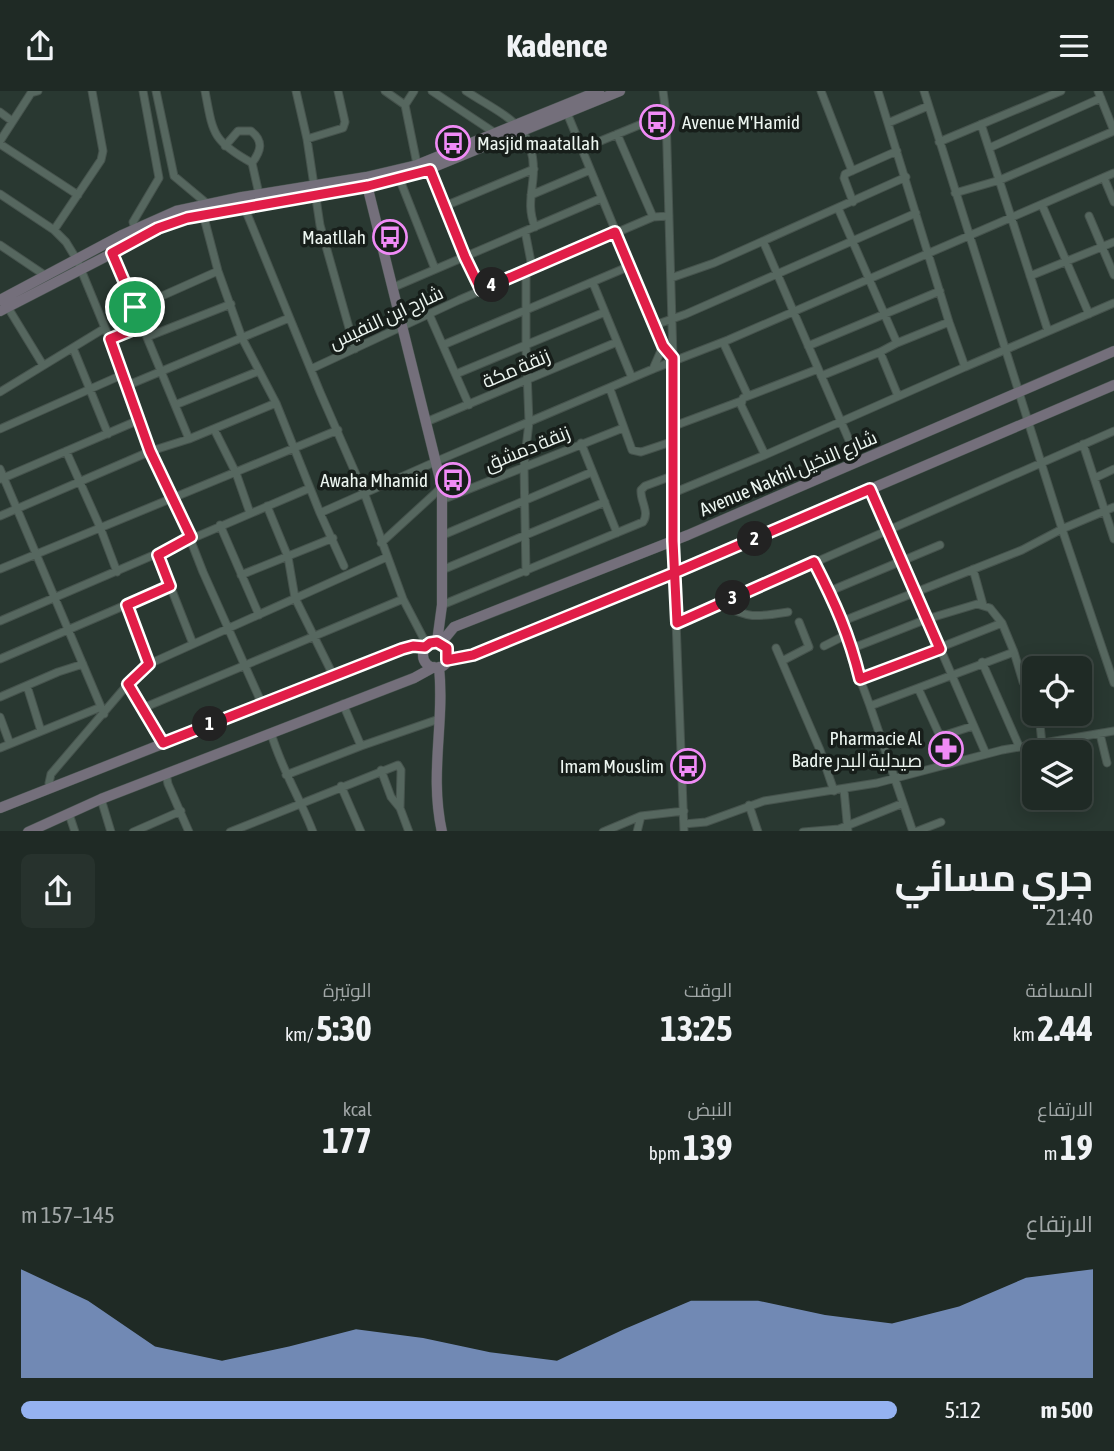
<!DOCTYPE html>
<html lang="ar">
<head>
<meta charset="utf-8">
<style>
  body { margin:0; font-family:"Asap Condensed",Cairo,sans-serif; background:#27322d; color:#f1f3f6; direction:rtl; height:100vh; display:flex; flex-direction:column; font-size:26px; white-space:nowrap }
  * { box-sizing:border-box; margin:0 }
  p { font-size:23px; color:#a1a7a7 }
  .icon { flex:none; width:38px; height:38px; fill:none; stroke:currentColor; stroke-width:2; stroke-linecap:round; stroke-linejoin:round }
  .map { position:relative; height:740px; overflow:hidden; direction:ltr }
  .details { display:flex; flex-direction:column; background:#1f2a25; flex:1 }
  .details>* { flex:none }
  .tools { position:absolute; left:1022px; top:565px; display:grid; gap:14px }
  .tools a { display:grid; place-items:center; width:70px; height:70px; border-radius:10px; background:#1f2a25; box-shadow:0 4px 18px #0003,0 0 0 2px #3c4642; font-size:35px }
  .pin { position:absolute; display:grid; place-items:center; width:60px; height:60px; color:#fff; margin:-30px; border:4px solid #fff; border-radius:50%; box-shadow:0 2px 7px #0007 }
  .km { position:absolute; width:35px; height:35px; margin:-18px; border-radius:50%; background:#222; color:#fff; font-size:19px; line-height:35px; text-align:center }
  .round { display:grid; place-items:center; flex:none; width:74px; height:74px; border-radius:10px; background:#27322d }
  .headline { display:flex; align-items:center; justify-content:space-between; height:119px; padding:0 21px }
  h1 { font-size:38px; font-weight:700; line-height:52px }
  .metrics { display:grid; grid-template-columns:repeat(3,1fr); gap:10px; height:119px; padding:7px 21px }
  .metrics div { display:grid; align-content:center }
  .metrics b { font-size:35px; font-weight:700 }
  .metrics small { font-size:19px; font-weight:400 }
  .metrics p { font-size:19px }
  .chart { height:196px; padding:14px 21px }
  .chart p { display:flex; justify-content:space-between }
  .chart svg { width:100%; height:126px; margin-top:7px; fill:#95b2f1; opacity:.7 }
  ul { padding:0 21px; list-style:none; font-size:23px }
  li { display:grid; grid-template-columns:112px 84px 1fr; align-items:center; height:52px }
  li i { height:18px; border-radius:9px; background:#95b2f1 }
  header { display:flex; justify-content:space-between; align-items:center; height:91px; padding:0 21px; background:#1f2a25; font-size:32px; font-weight:700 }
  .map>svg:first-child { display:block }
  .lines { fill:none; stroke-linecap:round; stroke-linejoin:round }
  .street-casing { stroke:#46534d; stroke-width:9 }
  .secondary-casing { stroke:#46534d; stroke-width:11 }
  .street { stroke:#56675f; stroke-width:7 }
  .secondary { stroke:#746f7b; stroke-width:10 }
  .route-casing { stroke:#fff; stroke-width:14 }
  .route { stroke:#e11d48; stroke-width:9 }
  .labels { text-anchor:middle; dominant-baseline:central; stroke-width:7; stroke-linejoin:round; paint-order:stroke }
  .poi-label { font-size:19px; fill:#edf6f1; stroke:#171e1a; text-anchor:end }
  .street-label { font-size:19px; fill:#edf6f1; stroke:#171e1a }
</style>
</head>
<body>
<header><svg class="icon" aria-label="menu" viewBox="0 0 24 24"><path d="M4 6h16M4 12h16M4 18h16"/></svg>Kadence<svg class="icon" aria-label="share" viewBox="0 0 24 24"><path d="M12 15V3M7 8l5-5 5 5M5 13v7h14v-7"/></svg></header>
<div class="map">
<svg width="1114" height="741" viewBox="0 0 1114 741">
  <rect width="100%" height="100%" fill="#293831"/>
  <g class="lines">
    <g class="street-casing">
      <path id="street" d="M156,0L174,85L211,116
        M205,0C213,42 212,50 252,72L259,103
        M296,0L307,48L320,134L355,258
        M385,0L405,14
        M432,0L498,44
        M466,0C504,25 538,35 533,88C531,106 528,119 535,136
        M663,0L666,23L673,267V450L684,741
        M821,0L852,80
        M924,0L1062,438L1114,592
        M1098,0L1114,40
        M405,14L418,78
        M405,14L414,0
        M0,21L12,30
        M567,22L663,255L673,267
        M888,32L928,15
        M981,33L1048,240
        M617,43L653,126
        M307,48L343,37L345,31L338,0
        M0,50L31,2L38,0
        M939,51L1061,0
        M0,53L78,104
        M225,55L238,40H251C264,50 261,60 252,72
        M989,57L1101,7
        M581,58L666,23
        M429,75L465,166L481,199
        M398,84L435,178
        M1104,87L1114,111
        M955,102L1000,89L1114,40
        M0,103L54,139L66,151L77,169L124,283L126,295L151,360L174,407L203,481L262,613
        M531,104L590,79
        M853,111L844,87L845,83L897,60
        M243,113L320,301L365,404L403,508L427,554
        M1042,114L1089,223
        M445,115L534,78
        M838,117L897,252L949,231
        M203,123L218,180L242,247L276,312L320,422L344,475
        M1089,125L1114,184
        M54,139L101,69L103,60L92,0
        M525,140L532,176
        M136,141L133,131L159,87L143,0
        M763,150L858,370
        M0,154L46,185
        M112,162L189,348
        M526,179V256L529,331L524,375L526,481
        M1030,185L1114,151
        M671,187L714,172L906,86
        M593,192L632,287
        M394,196L602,107
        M7,215L43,274
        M135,217L218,180
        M429,223L469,314
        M655,234L686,223L916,122
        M147,246L231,213
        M110,248L142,235
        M723,251L748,305
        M897,252L880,261L898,305
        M443,254L630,175
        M808,255L940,200
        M73,257L108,343
        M965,276L1114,212
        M311,278L459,209L653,126L669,125
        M653,278L663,255
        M456,283L605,221
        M821,285L880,261
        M126,295L289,227
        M610,298L632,359L641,361L674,350
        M0,301L105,237
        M175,314L259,280
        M426,331L617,251
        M674,335L741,310
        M0,338L124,283
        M214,338L236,382L250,422
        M581,352L617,442
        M1083,353L1114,448
        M66,360L100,436L117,481
        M765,364L741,314L743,307L818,278
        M0,378L104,623
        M1095,387L1114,378
        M1,388L139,329
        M871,398L986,663
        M673,402L765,364L965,276L949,231L878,0
        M444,408L623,337
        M267,415L288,466L295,507L333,584
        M320,422L437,370L653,278L728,249L1114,82
        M0,425L151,360L189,348L276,312
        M220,434L259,524
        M443,444L592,381
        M381,452L442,396
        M940,454L830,500L843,530L1022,459L1062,438L1114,416
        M158,464L193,553
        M814,471L830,500
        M0,478L338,339
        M973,478L983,514
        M442,479L605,411
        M241,484L333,447
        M721,513C749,528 757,526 788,521
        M442,514L643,431C650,421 640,410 641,399L645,395L672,385
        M127,515L149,573
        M0,530L310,397
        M843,530L853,557
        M677,532L1114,340
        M1002,532L990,517L977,513L927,528L853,557L860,588L1002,532L1014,561
        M824,555L848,543
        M776,557L820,659L834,700
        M0,568L170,495
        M782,570L809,556L799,531
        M982,571L1019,655
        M860,588L870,615
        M128,593L163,652
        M27,595L41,640
        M918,597L939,643L945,644L973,635
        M0,606L58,581L83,573
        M343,613L361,655
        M143,617L403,508
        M1039,623L1042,653
        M0,626L10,653
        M271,642C281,677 300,707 313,741
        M1100,643L1107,672
        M0,657L101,616
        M381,679L391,706L400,717
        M166,683L168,693L189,741
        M286,684L361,655L439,628
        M53,695L49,692L51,683L128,593L149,573L387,466
        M341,695L361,741
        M844,699L848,741
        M101,708L111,741
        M749,714L758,741
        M69,723L75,741
        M684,733L706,731L764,710L877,692L1002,659L1114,640
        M133,741L181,720
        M230,741L398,674L401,679L400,717L409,741
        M603,741L641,725L684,720
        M637,741L641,725
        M803,741L839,738L901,713
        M913,741L870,615L1014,561L1023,591L1028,596H1034
        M915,741L941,731"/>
    </g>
    <g class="secondary-casing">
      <path id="secondary" d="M366,90L442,396V514L437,551
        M0,209L122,144L176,120L242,106L366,86L417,74L599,0
        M0,220L173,131L244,115L367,95L419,82L620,0
        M423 564a13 13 0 1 1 26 0a13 13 0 1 1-26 0Z
        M441,552L454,536L688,444L1114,260
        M448,569L473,564L674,482L1114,294
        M439,576C445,632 429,682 442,741
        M0,717L403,558L413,555L425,557
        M28,741L101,708L414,587L434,576"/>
    </g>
    <use href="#street" class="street"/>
    <use href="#secondary" class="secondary"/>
  </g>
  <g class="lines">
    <g class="route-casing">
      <path id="route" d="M135,216L142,235L110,248L150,360L191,446L158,464L170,495L127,514L149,573L128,593L163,652L402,558L413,555L425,556L430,552L437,551L447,557V569L473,564L674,482L870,398L940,558L860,588C849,543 835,512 814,471L677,532L673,450V267L663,255L615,141L481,199L465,166L430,79L368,95L187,127L158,137L112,162L135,216"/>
    </g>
    <use href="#route" class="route"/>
  </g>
  <defs>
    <g id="bus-ring" transform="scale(1.75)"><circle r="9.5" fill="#171e1a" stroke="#f08bf6" stroke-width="1.5"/><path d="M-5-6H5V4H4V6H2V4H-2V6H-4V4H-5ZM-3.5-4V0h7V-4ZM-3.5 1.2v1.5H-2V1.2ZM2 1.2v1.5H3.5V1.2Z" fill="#f08bf6"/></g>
    <g id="pharmacy-ring" transform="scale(1.75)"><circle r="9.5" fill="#171e1a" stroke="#f08bf6" stroke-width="1.5"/><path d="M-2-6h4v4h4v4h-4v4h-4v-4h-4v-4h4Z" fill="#f08bf6"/></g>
  </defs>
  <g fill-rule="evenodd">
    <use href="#bus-ring" x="657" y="31"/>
    <use href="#bus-ring" x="453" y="52"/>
    <use href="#bus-ring" x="390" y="146"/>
    <use href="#bus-ring" x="453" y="389"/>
    <use href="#pharmacy-ring" x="946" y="658"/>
    <use href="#bus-ring" x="688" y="675"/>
  </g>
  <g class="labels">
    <g class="poi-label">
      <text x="682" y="31" text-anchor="start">Avenue M'Hamid</text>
      <text x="477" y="52" text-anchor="start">Masjid maatallah</text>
      <text x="366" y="146">Maatllah</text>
      <text x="428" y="389">Awaha Mhamid</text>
      <text x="922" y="647">Pharmacie Al<tspan x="922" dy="22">Badre صيدلية البدر</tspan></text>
      <text x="664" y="675">Imam Mouslim</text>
    </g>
    <g class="street-label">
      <text transform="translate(386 226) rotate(-25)">شارح ابن النفيس</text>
      <text transform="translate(516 277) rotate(-23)">زنقة مكة</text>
      <text transform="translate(527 357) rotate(-22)">زنقة دمشق</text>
      <text transform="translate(788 382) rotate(-23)">Avenue Nakhil شارع النخيل</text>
    </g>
  </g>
</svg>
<div class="tools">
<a><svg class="icon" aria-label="locate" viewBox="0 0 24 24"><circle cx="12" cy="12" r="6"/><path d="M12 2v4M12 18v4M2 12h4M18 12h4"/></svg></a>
<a><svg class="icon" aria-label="layers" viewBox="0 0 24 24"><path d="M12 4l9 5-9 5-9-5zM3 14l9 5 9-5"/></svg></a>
</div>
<div class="pin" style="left:135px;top:216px;background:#1e9e55"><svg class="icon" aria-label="arrive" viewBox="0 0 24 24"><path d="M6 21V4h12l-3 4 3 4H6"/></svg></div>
<b class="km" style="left:210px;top:633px">1</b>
<b class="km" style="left:755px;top:448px">2</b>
<b class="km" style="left:733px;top:507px">3</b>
<b class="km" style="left:492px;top:194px">4</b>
</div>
<section class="details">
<div class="headline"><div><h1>جري مسائي</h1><p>21:40</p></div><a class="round"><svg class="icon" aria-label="share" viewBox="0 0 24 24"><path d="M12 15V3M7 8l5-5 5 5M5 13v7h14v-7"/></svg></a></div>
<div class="metrics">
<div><p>المسافة</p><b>2.44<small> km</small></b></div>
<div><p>الوقت</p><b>13:25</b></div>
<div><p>الوتيرة</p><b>5:30<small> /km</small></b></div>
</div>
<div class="metrics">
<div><p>الارتفاع</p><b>19<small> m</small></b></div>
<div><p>النبض</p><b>139<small> bpm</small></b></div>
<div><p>kcal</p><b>177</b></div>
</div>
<div class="chart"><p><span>الارتفاع</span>145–157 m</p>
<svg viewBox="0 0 160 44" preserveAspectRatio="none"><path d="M0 44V6L10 17L20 33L30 38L40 33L50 27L60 30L70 35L80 38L90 27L100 17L110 17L120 22L130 25L140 19L150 9L160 6V44z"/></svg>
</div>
<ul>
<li><b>500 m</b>5:12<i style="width:100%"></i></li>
</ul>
</section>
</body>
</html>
